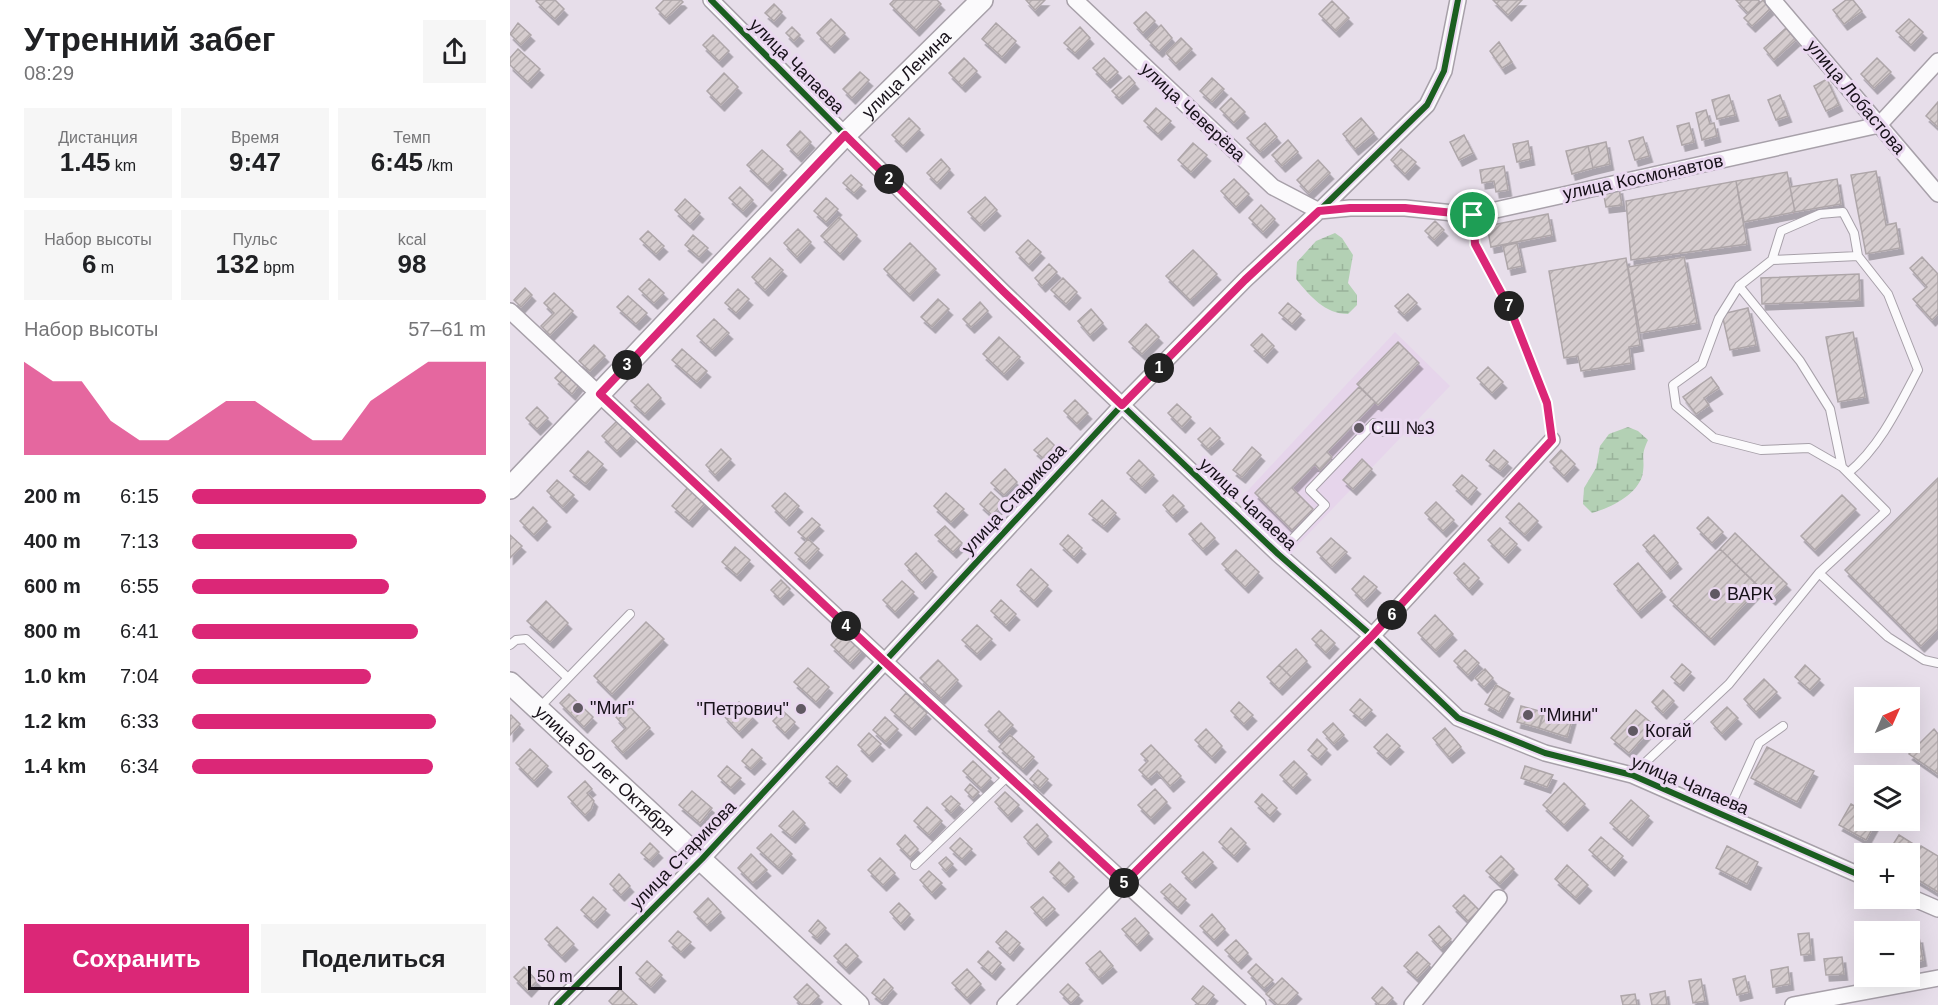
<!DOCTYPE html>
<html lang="ru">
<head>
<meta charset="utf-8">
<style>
  body { margin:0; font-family:Arial,sans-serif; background:#f6f6f6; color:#202124; height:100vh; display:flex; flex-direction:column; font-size:22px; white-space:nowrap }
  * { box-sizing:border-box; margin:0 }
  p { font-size:20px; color:#757577 }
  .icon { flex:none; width:33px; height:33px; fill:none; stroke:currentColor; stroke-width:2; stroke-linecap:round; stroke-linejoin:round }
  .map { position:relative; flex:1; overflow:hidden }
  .details { display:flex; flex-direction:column; background:#fff; width:510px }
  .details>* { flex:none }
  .needle { width:39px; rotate:45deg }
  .buttons { position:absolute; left:1344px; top:687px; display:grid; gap:12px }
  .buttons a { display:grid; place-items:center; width:66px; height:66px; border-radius:0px; background:#fff; box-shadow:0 6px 24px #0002; font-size:30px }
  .scale { position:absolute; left:18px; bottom:15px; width:94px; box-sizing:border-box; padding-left:6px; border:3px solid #171119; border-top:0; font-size:16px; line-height:21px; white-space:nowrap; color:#171119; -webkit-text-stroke:4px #ead8f0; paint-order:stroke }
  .pin { position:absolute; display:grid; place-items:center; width:51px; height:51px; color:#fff; margin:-26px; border:3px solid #fff; border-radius:50%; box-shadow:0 2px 6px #0007 }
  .km { position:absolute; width:30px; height:30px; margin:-15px; border-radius:50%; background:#222; color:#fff; font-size:16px; line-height:30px; text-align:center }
  .round { display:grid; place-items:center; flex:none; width:63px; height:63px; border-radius:0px; background:#f6f6f6 }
  .headline { display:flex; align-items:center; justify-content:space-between; height:102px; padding:0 24px }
  h1 { font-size:33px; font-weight:700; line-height:45px }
  .stats { display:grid; grid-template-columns:repeat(3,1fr); gap:9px; height:102px; padding:6px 24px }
  .stats div { display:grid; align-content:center; border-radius:0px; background:#f6f6f6; text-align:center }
  .stats b { font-size:26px; font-weight:700 }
  .stats small { font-size:16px; font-weight:400 }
  .stats p { font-size:16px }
  .chart { height:168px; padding:12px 24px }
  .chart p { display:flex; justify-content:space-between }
  .chart svg { width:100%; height:108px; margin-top:6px; fill:#db2777; opacity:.7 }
  .cta { display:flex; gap:12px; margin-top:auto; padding:12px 24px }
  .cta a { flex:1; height:69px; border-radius:0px; background:#db2777; color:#fff; font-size:24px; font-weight:700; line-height:69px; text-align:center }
  .cta a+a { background:#f6f6f6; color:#202124 }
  ul { padding:0 24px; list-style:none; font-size:20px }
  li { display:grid; grid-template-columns:96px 72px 1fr; align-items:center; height:45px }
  li i { height:15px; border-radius:8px; background:#db2777 }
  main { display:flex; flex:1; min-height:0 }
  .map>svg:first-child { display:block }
  .built { fill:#e6d5eb }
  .wetland { fill:url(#wetland-marsh) }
  .building { fill:url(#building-hatch); stroke:#aea6a9; stroke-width:1.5; filter:url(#shadow) }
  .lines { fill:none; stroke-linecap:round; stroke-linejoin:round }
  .lane-casing { stroke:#a7a0a9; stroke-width:10 }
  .street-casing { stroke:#a7a0a9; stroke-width:18 }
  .secondary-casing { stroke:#a7a0a9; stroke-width:24 }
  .lane { stroke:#fbfafc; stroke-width:8 }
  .street { stroke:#fbfafc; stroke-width:15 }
  .secondary { stroke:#fbfafc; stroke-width:21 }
  .cycleway-casing { stroke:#ead8f0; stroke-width:10 }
  .cycleway { stroke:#1b5e20; stroke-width:6 }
  .route-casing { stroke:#fff; stroke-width:12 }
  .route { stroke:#db2777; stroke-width:8 }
  .poi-dot { fill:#605962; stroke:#ead8f0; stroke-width:2 }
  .labels { text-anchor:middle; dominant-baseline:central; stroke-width:6; stroke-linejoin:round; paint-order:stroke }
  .street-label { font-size:18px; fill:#171119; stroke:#ead8f0 }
  .poi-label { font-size:18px; fill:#171119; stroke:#ead8f0; text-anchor:start }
</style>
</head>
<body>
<main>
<section class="details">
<div class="headline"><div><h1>Утренний забег</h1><p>08:29</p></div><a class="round"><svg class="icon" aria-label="share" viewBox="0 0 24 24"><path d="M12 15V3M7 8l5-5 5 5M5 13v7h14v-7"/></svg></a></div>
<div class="stats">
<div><p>Дистанция</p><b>1.45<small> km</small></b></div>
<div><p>Время</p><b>9:47</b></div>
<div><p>Темп</p><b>6:45<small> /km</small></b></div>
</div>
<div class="stats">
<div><p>Набор высоты</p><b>6<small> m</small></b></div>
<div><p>Пульс</p><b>132<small> bpm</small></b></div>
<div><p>kcal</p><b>98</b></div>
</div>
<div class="chart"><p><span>Набор высоты</span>57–61 m</p>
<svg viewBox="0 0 160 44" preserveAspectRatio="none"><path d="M0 44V6L10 14L20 14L30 30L40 38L50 38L60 30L70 22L80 22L90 30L100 38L110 38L120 22L130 14L140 6L150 6L160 6V44z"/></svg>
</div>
<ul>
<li><b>200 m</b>6:15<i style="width:100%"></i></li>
<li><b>400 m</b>7:13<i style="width:56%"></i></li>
<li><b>600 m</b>6:55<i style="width:67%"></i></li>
<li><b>800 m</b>6:41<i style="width:77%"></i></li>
<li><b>1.0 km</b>7:04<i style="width:61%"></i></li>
<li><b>1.2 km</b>6:33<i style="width:83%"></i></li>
<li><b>1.4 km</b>6:34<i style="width:82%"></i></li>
</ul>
<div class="cta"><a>Сохранить</a><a>Поделиться</a></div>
</section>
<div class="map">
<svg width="1428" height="1005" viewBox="0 0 1428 1005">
  <defs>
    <pattern id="wetland-marsh" width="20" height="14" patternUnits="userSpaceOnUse" patternTransform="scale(1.5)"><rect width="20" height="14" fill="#b3d0b4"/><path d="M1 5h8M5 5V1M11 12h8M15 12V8" fill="none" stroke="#99b29a"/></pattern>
    <pattern id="building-hatch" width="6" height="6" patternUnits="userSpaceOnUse" patternTransform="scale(1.5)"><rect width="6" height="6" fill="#d5ccce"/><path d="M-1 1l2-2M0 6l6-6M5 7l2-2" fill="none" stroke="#b6aeb0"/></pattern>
    <filter id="shadow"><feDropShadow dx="3.5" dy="6" stdDeviation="0" flood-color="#0004"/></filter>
  </defs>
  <rect width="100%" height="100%" fill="#e7deea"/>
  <path class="built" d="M885,332L940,386L784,549L730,499Z"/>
  <path class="wetland" d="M825,233L832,238L843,255L838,283L847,295V305L838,314C815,314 800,296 786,279L787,262L806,241Z
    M1118,427L1128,431L1138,440C1130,457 1135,457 1133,472C1130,494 1100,508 1082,513L1073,504L1074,488L1086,468L1090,446L1099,434Z"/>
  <path class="building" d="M27,0H45L54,9L45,19L26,1Z
    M154,0H171L173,2L156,18L146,8Z
    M384,0H427L431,4L406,30L380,4Z
    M516,0H535L525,10Z
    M983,0H1012L998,15Z
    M1226,0H1248L1250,2L1238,13Z
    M1253,0L1260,9L1242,26L1234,18Z
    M1336,0H1343L1352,11L1334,24L1323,10Z
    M822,1L839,18L826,31L809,14Z
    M264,4L272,12L264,21L255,13Z
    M636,12L645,21L633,33L624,23Z
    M321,19L335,33L321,47L307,33Z
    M1399,19L1413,32L1401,45L1386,31Z
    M8,23L21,35L11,45L0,34Z
    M486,23L506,41L492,57L472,39Z
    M651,25L662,38L649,51L637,39Z
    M282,27L290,35L284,41L276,33Z
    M570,27L580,38L565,53L554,43Z
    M1276,28L1286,40L1264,60L1254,48Z
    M203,35L219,51L209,61L193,45Z
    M671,38L682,49L666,64L656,53Z
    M989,42L1002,62L992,68L980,51Z
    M8,49L30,69L18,82L0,65V58Z
    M454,58L467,71L452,86L439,73Z
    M594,58L608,72L597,82L583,68Z
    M1367,58L1381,72L1364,88L1351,74Z
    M350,72L359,80L342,98L333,89Z
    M214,73L228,87L211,105L197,91Z
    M619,76L625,83L609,98L602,91Z
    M702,78L714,89L702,102L690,91Z
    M1317,79L1329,105L1316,111L1304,86Z
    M1219,95L1225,115L1207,119L1202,100Z
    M1270,95L1278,116L1266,120L1258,100Z
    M721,98L735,112L724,123L710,109Z
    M1428,102V127L1416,116Z
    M646,108L661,121L648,134L634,121Z
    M1196,110L1200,124L1204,123L1207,136L1192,140L1186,113Z
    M399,118L410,129L393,146L382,135Z
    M851,118L864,133L845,149L833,134Z
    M755,123L767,137L750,152L737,138Z
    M1179,123L1184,142L1172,145L1167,126Z
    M290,131L301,142L288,156L277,145Z
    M954,135L963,153L949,160L940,142Z
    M1133,137L1139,156L1125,160L1119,141Z
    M778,140L788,152L772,166L762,155Z
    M1018,141L1021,159L1007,162L1003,144Z
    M1096,142L1100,164L1083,168L1078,146Z
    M683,143L697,155L681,172L668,160Z
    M1078,146L1083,168L1062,174L1056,151Z
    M891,149L906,162L895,174L881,160Z
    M252,150L273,169L258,185L237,165Z
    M431,159L440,169L427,183L417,173Z
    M808,160L820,173L799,193L787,180Z
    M994,166L998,190L986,192L984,181L972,183L970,170Z
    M1366,171L1376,225L1386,223L1390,248L1356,254L1341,175Z
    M1277,172L1285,212L1234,222L1226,181Z
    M341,175L352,185L344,193L333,183Z
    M724,179L739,194L726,207L711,191Z
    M1327,179L1331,204L1285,212L1280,187Z
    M1226,181L1237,244L1121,260L1116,201Z
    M230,187L243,200L233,211L219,198Z
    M1109,188L1112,205L1096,207L1093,191Z
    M475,197L487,210L471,225L458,212Z
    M316,198L328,209L316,222L304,211Z
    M175,199L190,213L180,224L165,210Z
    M751,205L765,219L753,232L739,218Z
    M1038,214L1042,235L981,247L977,226Z
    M329,217L347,235L330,254L311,236Z
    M925,221L934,230L924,240L915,231Z
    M288,229L301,242L287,257L274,243Z
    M138,231L154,246L146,254L130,239Z
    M183,235L198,248L189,257L175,245Z
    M518,240L531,252L519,265L506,252Z
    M400,243L426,269L400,295L374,269Z
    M1007,243L1012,266L998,269L993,246Z
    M683,250L707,274L680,300L656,276Z
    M1174,257L1187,323L1130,333L1118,267Z
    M1412,257L1428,274V314L1422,320L1403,299L1417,287L1400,268Z
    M260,258L273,270L255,290L242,277Z
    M1116,258L1130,345L1119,347L1121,363L1071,371L1068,356L1054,358L1039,271Z
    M539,264L547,272L532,286L525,278Z
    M1349,274L1350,300L1252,304L1251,278Z
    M553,278L567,292L556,304L541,290Z
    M139,279L154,293L144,303L129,289Z
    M15,288L22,295L11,307L4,300Z
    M228,289L239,299L226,313L215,303Z
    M44,293L63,311L40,335L31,326L44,313L34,303Z
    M898,294L907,303L894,315L885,306Z
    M118,296L137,313L126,324L107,307Z
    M428,299L439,309L422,327L411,317Z
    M470,302L478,311L461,327L453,319Z
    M778,303L791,314L782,324L769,313Z
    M1238,308L1246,345L1220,350L1212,314Z
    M581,309L593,323L580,335L568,321Z
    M204,319L219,333L202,350L187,336Z
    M636,324L649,337L632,354L619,342Z
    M1343,332L1355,397L1328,402L1316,337Z
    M752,334L764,346L754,357L741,345Z
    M489,337L510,357L494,374L473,354Z
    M888,342L909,363L868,405L847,384Z
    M84,345L95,356L80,371L69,361Z
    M172,349L197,371L187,382L162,360Z
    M978,367L993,382L982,393L967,378Z
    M53,370L69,385L62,394L45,378Z
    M1201,377L1209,388L1194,398L1199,405L1186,414L1173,397Z
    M138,384L151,398L135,414L121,401Z
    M849,387L865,402L817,452L822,457L810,470L805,464L782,488L803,509L782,530L745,493Z
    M565,400L578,413L567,424L554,411Z
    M667,404L681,417L672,427L658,413Z
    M27,407L38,418L27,429L16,418Z
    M107,421L122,436L107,451L92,436Z
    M700,428L710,438L698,449L688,439Z
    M537,438L546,447L534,459L524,450Z
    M742,447L751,455L732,477L723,470Z
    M211,449L221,459L205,475L196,465Z
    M984,450L998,462L990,471L976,460Z
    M1051,450L1065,464L1054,476L1040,462Z
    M78,451L93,464L76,484L60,471Z
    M852,459L862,469L843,489L833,480Z
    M629,460L644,475L632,487L617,473Z
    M495,469L507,482L494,495L481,483Z
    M952,475L967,488L958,499L943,485Z
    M1428,478V629L1411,646L1335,570Z
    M47,480L64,495L53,507L37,491Z
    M179,486L196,502L179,521L162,506Z
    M481,492L493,503L482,515L470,504Z
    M275,493L289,506L276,520L262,506Z
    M436,493L454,509L441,522L424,506Z
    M663,495L674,506L663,516L653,505Z
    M1332,495L1346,509L1305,550L1291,536Z
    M592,500L606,513L594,526L579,514Z
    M926,502L944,520L933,531L915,513Z
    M1009,503L1028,521L1015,535L996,517Z
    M23,507L37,521L24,535L10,521Z
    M1198,517L1213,532L1202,543L1187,528Z
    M302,518L310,525L296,539L288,532Z
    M691,523L705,538L693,549L679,534Z
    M435,526L452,543L443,552L425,535Z
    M990,528L1007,544L995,557L978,540Z
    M1225,533L1277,584L1262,599L1210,549Z
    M0,535L12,546L0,558Z
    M558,535L572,548L564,557L550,544Z
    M1144,535L1168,563L1157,573L1133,545Z
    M821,538L837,552L822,567L807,552Z
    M298,539L309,549L296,563L285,553Z
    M225,547L240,560L227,575L212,562Z
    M1210,549L1250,588L1201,639L1160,600Z
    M726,550L749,572L735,587L712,564Z
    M406,553L423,571L412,583L395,564Z
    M954,563L969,578L959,589L944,573Z
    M1128,563L1152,591L1128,612L1104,584Z
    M521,569L538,585L524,601L507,585Z
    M854,576L867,587L854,601L842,589Z
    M271,580L280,589L270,599L261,590Z
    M392,581L404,592L385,612L373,600Z
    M491,600L506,614L496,625L481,611Z
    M36,601L58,623L40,642L17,621Z
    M925,615L943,634L926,651L908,633Z
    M136,622L154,639L102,694L84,676Z
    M467,625L482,639L467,654L452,640Z
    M811,630L825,643L816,653L802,639Z
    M334,631L353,649L340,663L321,645Z
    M786,649L797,661L781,677L769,665Z
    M955,650L969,663L958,675L944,661Z
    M428,660L448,680L431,698L410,678Z
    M1172,664L1181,672L1170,685L1161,677Z
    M769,665L781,677L769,689L757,677Z
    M1295,665L1310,679L1300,690L1285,677Z
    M298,668L319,687L306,702L284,682Z
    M975,669L983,678L974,687L965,678Z
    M1254,679L1267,692L1246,712L1234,699Z
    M986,685L1000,693L989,712L975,704Z
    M1153,690L1164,701L1153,713L1142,702Z
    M396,693L417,713L402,729L381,710Z
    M59,694L83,717L74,727L50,703Z
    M850,699L862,710L852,720L840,710Z
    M229,702L244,717L229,732L214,716Z
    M729,702L743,715L734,724L721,711Z
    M118,705L140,728L113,753L102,741L116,728L106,717Z
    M1011,706L1033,712L1029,728L1007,722Z
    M1036,707L1063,716L1057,737L1029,728Z
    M1217,707L1228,718L1212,734L1201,722Z
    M1126,710L1144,725L1119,753L1101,738Z
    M273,711L285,722L275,733L263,721Z
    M489,711L503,725L489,739L475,725Z
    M1,715L10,724L0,735V716Z
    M375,717L388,729L376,742L363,730Z
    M823,723L834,735L824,744L813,732Z
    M935,728L951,747L939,757L923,738Z
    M696,729L712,746L702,757L685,740Z
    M1424,729L1428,734V774L1399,754Z
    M359,733L371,744L359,756L348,745Z
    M877,734L890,746L877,759L864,747Z
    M500,735L524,757L513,769L489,747Z
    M807,739L817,749L808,759L798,750Z
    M641,745L671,776L660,786L647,771L638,779L629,770L638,761L631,754Z
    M1257,747L1304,771L1287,802L1241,778Z
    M20,749L38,766L24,781L6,763Z
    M242,749L252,758L241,769L232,761Z
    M463,761L481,778L471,788L453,771Z
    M784,761L797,774L783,788L770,775Z
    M217,766L231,778L221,788L208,776Z
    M327,766L337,775L327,787L316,777Z
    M1015,766L1043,775L1037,787L1011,778Z
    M528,770L538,779L530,788L520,779Z
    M75,781L82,789L77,793L84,801L81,809L75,815L58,797Z
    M1054,783L1075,804L1054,825L1033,805Z
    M460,784L469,792L463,798L455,790Z
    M645,789L657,802L641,818L628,805Z
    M182,791L202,808L190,823L169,805Z
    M495,792L509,805L498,816L485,802Z
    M752,794L767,808L760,816L745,802Z
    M441,796L450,804L441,813L432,804Z
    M1121,800L1139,816L1119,840L1100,823Z
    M1341,804L1354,812V820H1367L1356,840L1329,825Z
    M417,807L432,821L419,835L404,821Z
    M283,811L295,823L282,837L269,826Z
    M527,824L538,836L525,849L514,837Z
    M721,828L736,843L724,856L709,842Z
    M261,834L282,854L269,868L247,848Z
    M395,835L408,849L400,857L387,844Z
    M1389,835L1405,845L1400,854H1382L1379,851Z
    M1091,837L1113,856L1101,870L1079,850Z
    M450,838L462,849L452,859L440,848Z
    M140,843L149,852L140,861L131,853Z
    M1217,846L1248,862L1237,884L1206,868Z
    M1411,846L1428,856V892L1400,875V861Z
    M693,852L703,862L682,882L672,872Z
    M241,854L257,870L243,883L228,868Z
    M991,856L1004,869L990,884L976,871Z
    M436,857L443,864L436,871L429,863Z
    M370,858L385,873L373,885L358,870Z
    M549,862L564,877L555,886L540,872Z
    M1057,865L1078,885L1066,898L1045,879Z
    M419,871L432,883L422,893L410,880Z
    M109,874L120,886L111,895L100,884Z
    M660,884L676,899L668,908L651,892Z
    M954,895L969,910L958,921L943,906Z
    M83,897L96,909L84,922L71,910Z
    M533,897L545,909L533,920L521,907Z
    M198,898L211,912L197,925L184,912Z
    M389,903L400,914L391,924L380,912Z
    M702,914L715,929L704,940L690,926Z
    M625,918L639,933L627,945L612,929Z
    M308,920L316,928L307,938L299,931Z
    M929,926L941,939L931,948L919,935Z
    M47,927L64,944L52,956L35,939Z
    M168,931L181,942L171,952L159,941Z
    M496,931L510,943L500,955L486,942Z
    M1299,933L1301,954L1291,955L1288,934Z
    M1409,937L1413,960L1400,963V938Z
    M726,940L738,953L728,963L715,950Z
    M336,944L348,956L336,968L324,956Z
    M478,951L491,963L482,974L468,962Z
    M590,951L603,966L589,978L576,963Z
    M907,952L920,964L907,978L894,966Z
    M1332,957L1334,974L1316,975L1314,959Z
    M137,961L152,975L141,987L126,973Z
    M746,964L763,980L754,988L738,972Z
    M14,967L27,981L18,991L4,977Z
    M1278,967L1280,984L1263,987L1261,970Z
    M457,969L471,984L457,998L442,983Z
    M1235,976L1239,992L1227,995L1223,979Z
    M772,978L788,993L776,1005H768L756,994Z
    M374,979L383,988L372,1001L362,993Z
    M1191,979L1195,1001L1183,1003L1179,981Z
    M297,984L309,996L300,1005H292L284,997Z
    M558,984L569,995L561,1003L550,992Z
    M693,986L704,995L696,1005H689L682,999Z
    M872,987L883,998L876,1005H869L862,998Z
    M110,989L127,1005H103L99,1001Z
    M1155,991L1157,1005H1142L1140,994Z
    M1125,994L1127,1005H1113L1111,996Z"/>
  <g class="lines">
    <g class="lane-casing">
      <path id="lane" d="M963,215L965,244L1001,311L1037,403L1042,440
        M1262,260L1271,231L1310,214L1333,212L1344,233L1348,256
        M1229,286L1290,361L1320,409L1332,467L1376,511L1309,573
        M1332,467L1299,448L1251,450L1204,438L1166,406L1163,385L1192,364L1209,318L1229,286L1262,260L1348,256L1378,294L1408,370C1389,406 1370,447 1338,473
        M768,554L815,505L800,490L864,423L874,432
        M0,645L6,640L16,639L58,678L120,614
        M30,707L58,678
        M1122,775L1219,684L1309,573L1378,637L1414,660L1428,663
        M1216,816L1249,743L1273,726
        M405,865L498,776"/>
    </g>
    <g class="street-casing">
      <path id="street" d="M201,0L335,135L493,292L768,554L862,636L948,718L1035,753L1122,775L1354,877
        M565,0L763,187L809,211L840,208H895L963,215L1369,125L1428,61
        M1263,0L1428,194
        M0,311L374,661L748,1005
        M1400,897L1428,909
        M47,1005L192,859L612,405L735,280L809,211L917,105L934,71L948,0
        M495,1005L614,883L862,636L1042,440
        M902,1005L989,898
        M1283,1005L1428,978"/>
    </g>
    <g class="secondary-casing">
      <g id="secondary">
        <path id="s1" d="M0,488L335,135L472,0"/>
        <path id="s2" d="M0,683L348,1005"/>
      </g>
    </g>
    <use href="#lane" class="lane"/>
    <use href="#street" class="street"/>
    <use href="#secondary" class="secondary"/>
    <g class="cycleway-casing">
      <path id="cycleway" d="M201,0L335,135L493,292L768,554L862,636L948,718L1035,753L1122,775L1354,877
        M47,1005L192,859L612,405L735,280L809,211L917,105L934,71L948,0"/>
    </g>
    <use href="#cycleway" class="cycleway"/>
  </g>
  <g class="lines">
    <g class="route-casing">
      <path id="route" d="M335,135L494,292L612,405L735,280L809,211L840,208H895L963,215L965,244L1001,311L1037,403L1042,440L862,636L614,883L374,661L90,394Z"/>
    </g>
    <use href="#route" class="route"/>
  </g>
  <g class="poi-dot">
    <circle cx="849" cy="428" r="6"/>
    <circle cx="1205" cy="594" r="6"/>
    <circle cx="68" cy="708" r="6"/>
    <circle cx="291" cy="709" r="6"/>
    <circle cx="1018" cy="715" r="6"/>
    <circle cx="1123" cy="731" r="6"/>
  </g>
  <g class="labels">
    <g class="street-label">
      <text transform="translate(287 66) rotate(45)">улица Чапаева</text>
      <text stroke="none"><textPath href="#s1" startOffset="573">улица Ленина</textPath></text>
      <text transform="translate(1346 97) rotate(50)">улица Лобастова</text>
      <text transform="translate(683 112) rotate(43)">улица Чеверёва</text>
      <text transform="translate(1133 177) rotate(-12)">улица Космонавтов</text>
      <text transform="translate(504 499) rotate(-47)">улица Старикова</text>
      <text transform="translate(738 504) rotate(43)">улица Чапаева</text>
      <text stroke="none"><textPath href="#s2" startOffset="129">улица 50 лет Октября</textPath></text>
      <text transform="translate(1180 785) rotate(23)">улица Чапаева</text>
      <text transform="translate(173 855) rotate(-46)">улица Старикова</text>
    </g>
    <g class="poi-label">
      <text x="861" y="428">СШ №3</text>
      <text x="1217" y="594">ВАРК</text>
      <text x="80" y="708">"Миг"</text>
      <text x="279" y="709" text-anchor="end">"Петрович"</text>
      <text x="1030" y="715">"Мини"</text>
      <text x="1135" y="731">Когай</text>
    </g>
  </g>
</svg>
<div class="buttons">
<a><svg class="needle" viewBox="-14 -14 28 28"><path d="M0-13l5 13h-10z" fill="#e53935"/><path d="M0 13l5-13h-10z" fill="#757577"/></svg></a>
<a><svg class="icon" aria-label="layers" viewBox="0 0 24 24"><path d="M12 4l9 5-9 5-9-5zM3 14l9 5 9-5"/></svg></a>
<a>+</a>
<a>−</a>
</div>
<div class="scale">50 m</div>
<div class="pin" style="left:963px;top:215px;background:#1e9e55"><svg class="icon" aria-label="arrive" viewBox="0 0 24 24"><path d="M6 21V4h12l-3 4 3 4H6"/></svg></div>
<b class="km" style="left:649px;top:368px">1</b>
<b class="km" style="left:379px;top:179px">2</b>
<b class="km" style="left:117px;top:365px">3</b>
<b class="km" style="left:336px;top:626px">4</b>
<b class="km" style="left:614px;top:883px">5</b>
<b class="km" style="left:882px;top:615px">6</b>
<b class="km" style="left:999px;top:306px">7</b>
</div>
</main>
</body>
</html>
